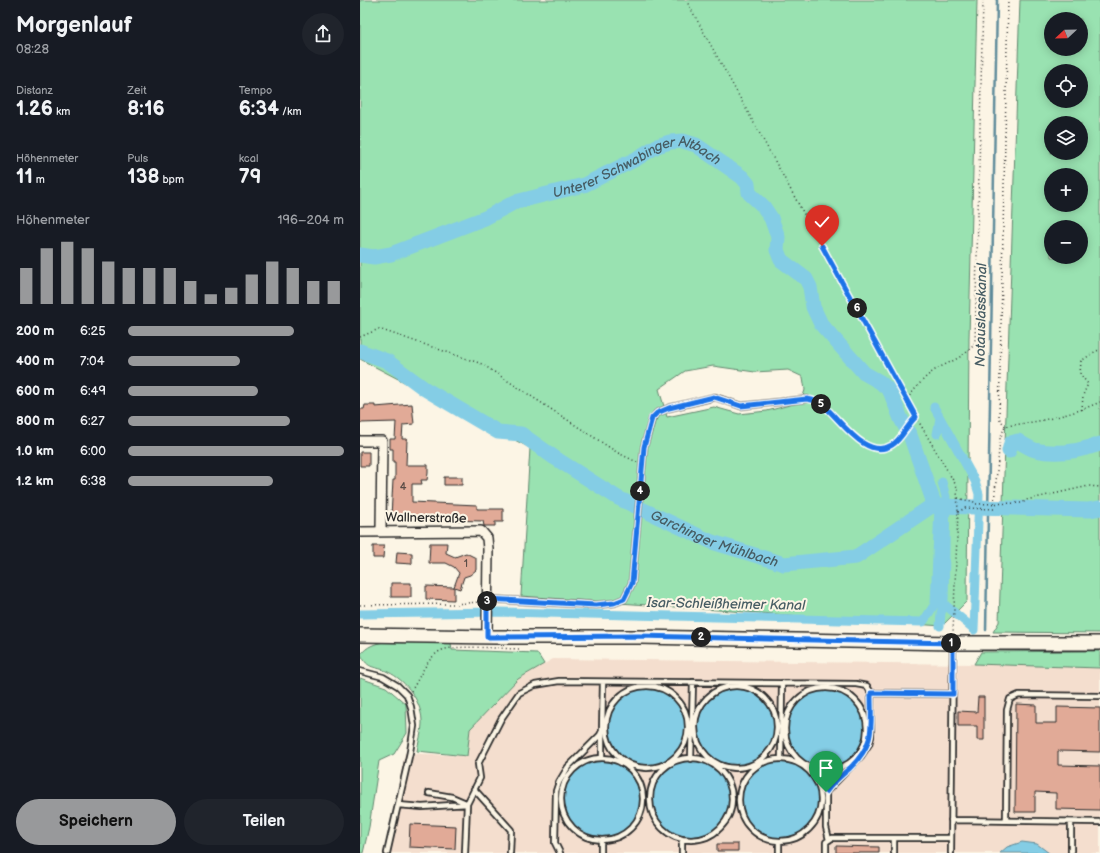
<!DOCTYPE html>
<html lang="de">
<head>
<meta charset="utf-8">
<style>
  body { margin:0; font-family:"Balsamiq Sans",sans-serif; background:#20242c; color:#f1f3f6; height:100vh; display:flex; flex-direction:column; font-size:15px; white-space:nowrap }
  * { box-sizing:border-box; margin:0 }
  p { font-size:13px; color:#9ea1a6 }
  .icon { flex:none; width:22px; height:22px; fill:none; stroke:currentColor; stroke-width:2; stroke-linecap:round; stroke-linejoin:round }
  .map { position:relative; flex:1; overflow:hidden }
  .details { display:flex; flex-direction:column; background:#171b24; width:360px }
  .details>* { flex:none }
  .needle { width:26px; rotate:248deg }
  .tools { position:absolute; left:684px; top:12px; display:grid; gap:8px }
  .tools a { display:grid; place-items:center; width:44px; height:44px; border-radius:50%; background:#171b24; box-shadow:0 2px 10px #0003; font-size:20px }
  .pin { position:absolute; display:grid; place-items:center; width:34px; height:34px; color:#fff; margin:-41px -17px; border-radius:50% 50% 50% 0; rotate:-45deg; box-shadow:0 0 4px #0007 }
  .pin .icon { rotate:45deg }
  .km { position:absolute; width:20px; height:20px; margin:-10px; border-radius:50%; background:#222; color:#fff; font-size:11px; line-height:20px; text-align:center }
  .round { display:grid; place-items:center; flex:none; width:42px; height:42px; border-radius:21px; background:#20242c }
  .overview { display:flex; align-items:center; justify-content:space-between; height:68px; padding:0 16px }
  h1 { font-size:22px; font-weight:800; line-height:30px }
  .figures { display:grid; grid-template-columns:repeat(3,1fr); gap:6px; height:68px; padding:4px 16px }
  .figures div { display:grid; align-content:center }
  .figures b { font-size:20px; font-weight:800 }
  .figures small { font-size:11px; font-weight:400 }
  .figures p { font-size:11px }
  .chart { height:112px; padding:8px 16px }
  .chart p { display:flex; justify-content:space-between }
  .chart svg { width:100%; height:72px; margin-top:4px; stroke:#98999b; stroke-width:6 }
  .button { display:flex; gap:8px; margin-top:auto; padding:8px 16px }
  .button a { flex:1; height:46px; border-radius:24px; background:#98999b; color:#111; font-size:16px; font-weight:800; line-height:46px; text-align:center }
  .button a+a { background:#20242c; color:#f1f3f6 }
  ul { padding:0 16px; list-style:none; font-size:13px }
  li { display:grid; grid-template-columns:64px 48px 1fr; align-items:center; height:30px }
  li i { height:10px; border-radius:5px; background:#98999b }
  main { display:flex; flex:1; min-height:0 }
  .map>svg:first-child { display:block }
  .built { fill:#f4dece }
  .green { fill:#99e2b1; stroke:#62866e; fill-rule:evenodd }
  .water { fill:#84cde5; stroke:#608c9b }
  .lines { fill:none; stroke-linecap:round; stroke-linejoin:round }
  .stream { stroke:#608c9b; stroke-width:2.5 }
  .canal { stroke:#84cde5; stroke-width:9 }
  .river { stroke:#84cde5; stroke-width:15 }
  .building { fill:#e1aa97; stroke:#2b2b2b }
  .service-casing { stroke:#2b2b2b; stroke-width:8 }
  .minor-casing { stroke:#2b2b2b; stroke-width:12 }
  .secondary-casing { stroke:#2b2b2b; stroke-width:16 }
  .path { stroke:#2b2b2b; stroke-width:1.5; stroke-dasharray:1 3; stroke-linecap:butt }
  .service { stroke:#fcf5e5; stroke-width:4.5 }
  .minor { stroke:#fcf5e5; stroke-width:9 }
  .secondary { stroke:#fcf5e5; stroke-width:13 }
  .route-casing { stroke:#fff; stroke-width:8 }
  .route { stroke:#1a73e8; stroke-width:5 }
  .labels { text-anchor:middle; dominant-baseline:central; stroke-width:4; stroke-linejoin:round; paint-order:stroke }
  .number-label { font-size:11px; fill:#584b46 }
  .street-label { font-size:13px; fill:#2b2b2b; stroke:#fcf5e5 }
  .water-label { font-size:14px; font-style:italic; fill:#465c63; stroke:#fcf5e5 }
</style>
</head>
<body>
<main>
<section class="details">
<div class="overview"><div><h1>Morgenlauf</h1><p>08:28</p></div><a class="round"><svg class="icon" aria-label="share" viewBox="0 0 24 24"><path d="M12 15V3M7 8l5-5 5 5M5 13v7h14v-7"/></svg></a></div>
<div class="figures">
<div><p>Distanz</p><b>1.26<small> km</small></b></div>
<div><p>Zeit</p><b>8:16</b></div>
<div><p>Tempo</p><b>6:34<small> /km</small></b></div>
</div>
<div class="figures">
<div><p>Höhenmeter</p><b>11<small> m</small></b></div>
<div><p>Puls</p><b>138<small> bpm</small></b></div>
<div><p>kcal</p><b>79</b></div>
</div>
<div class="chart"><p><span>Höhenmeter</span>196–204 m</p>
<svg viewBox="0 0 160 44" preserveAspectRatio="none"><path d="M5 44V22M15 44V10M25 44V6M35 44V10M45 44V18M55 44V22M65 44V22M75 44V22M85 44V30M95 44V38M105 44V34M115 44V26M125 44V18M135 44V22M145 44V30M155 44V30"/></svg>
</div>
<ul>
<li><b>200 m</b>6:25<i style="width:77%"></i></li>
<li><b>400 m</b>7:04<i style="width:52%"></i></li>
<li><b>600 m</b>6:49<i style="width:60%"></i></li>
<li><b>800 m</b>6:27<i style="width:75%"></i></li>
<li><b>1.0 km</b>6:00<i style="width:100%"></i></li>
<li><b>1.2 km</b>6:38<i style="width:67%"></i></li>
</ul>
<div class="button"><a>Speichern</a><a>Teilen</a></div>
</section>
<div class="map">
<svg width="740" height="853" viewBox="0 0 740 853">
  <rect width="100%" height="100%" fill="#fcf5e5"/>
  <filter id="ink" filterUnits="userSpaceOnUse"><feTurbulence type="fractalNoise" baseFrequency=".025" numOctaves="2"/><feDisplacementMap in="SourceGraphic" scale="8" xChannelSelector="R" yChannelSelector="G"/><feConvolveMatrix kernelMatrix="1 2 1 2 8 2 1 2 1" color-interpolation-filters="sRGB"/></filter>
  <g filter="url(#ink)">
    <path class="built" d="M193,659L614,664L740,668V853H25L45,753L107,756L110,729L158,679Z"/>
    <path class="green" d="M0,0H617L609,338L607,601L582,626L161,596L170,448L0,359ZM353,366L395,372L428,370L443,377L445,390L441,402L407,411L379,414L354,407L307,417L299,389L325,371Z
      M660,0H740V633L633,632L639,622ZM691,19H721V49H691ZM691,71H721V101H691ZM691,123H721V153H691ZM691,175H721V205H691ZM691,227H721V257H691Z
      M49,641L91,643L92,650L177,653L184,664L158,679L110,729L107,756L57,751C58,743 62,733 62,724C63,703 46,680 28,672C15,665 8,671 1,654C13,639 32,642 49,641Z
      M740,651V668L614,664L621,652Z
      M0,678L26,687L46,704L47,733L34,754L19,761L9,827L3,853H0Z"/>
    <path class="water" d="M248 727a39 39 0 1 1 78 0a39 39 0 1 1-78 0Z
      M338 728a39 39 0 1 1 78 0a39 39 0 1 1-78 0Z
      M427 729a39 39 0 1 1 78 0a39 39 0 1 1-78 0Z
      M292 800a39 39 0 1 1 78 0a39 39 0 1 1-78 0Z
      M202 800a39 39 0 1 1 78 0a39 39 0 1 1-78 0Z
      M382 801a39 39 0 1 1 78 0a39 39 0 1 1-78 0Z
      M662,842L677,844L689,853H640L647,847Z"/>
    <g class="lines">
      <path class="stream" d="M586,497L590,501L592,506
        M611,506L618,501
        M626,630L637,0"/>
      <path class="canal" d="M574,407L615,481L619,494L614,630
        M577,434L580,418
        M584,604L614,629
        M0,614L139,612L563,622L575,604L579,506
        M580,626L581,613L584,604L586,497L582,482"/>
      <g class="river">
        <path id="s1" d="M0,255L14,257L31,254L125,218L155,202L224,185L276,159L297,146L310,142L323,141L336,145L382,177L388,184L389,193L403,206L411,218L418,237L417,250L421,260L446,279L450,287L453,307L461,324L504,373L520,382L530,391L541,419L550,435L575,506"/>
        <path id="s2" d="M0,351L27,361L65,389L138,432L161,434L195,458L258,498L352,542L424,564L496,557L570,507L575,506L729,510L740,508"/>
        <path d="M649,451L651,443L658,441C663,444 669,448 675,450C696,455 720,451 740,444"/>
      </g>
    </g>
    <path class="building" d="M52,404L54,424L43,425L42,439H47L46,465H68V473L67,480H61L62,484H52V502L117,505V509H143V522H135V526H124L123,521L49,519V518L31,517L33,480H35V462H33V449H30V439H35L36,422L0,423V409H4L5,405H15V407Z
      M0,452H9V466H0Z
      M84,477H102V485H84Z
      M70,543H87L86,553L95,557L106,553L116,558V570L110,575L104,577L100,589L94,587L99,573L94,567L86,563H69Z
      M13,546H24L23,558H13Z
      M37,552L52,553V564L36,563Z
      M31,583H51V597H31Z
      M66,586L94,587V600L66,599Z
      M618,697H624V740H617V726H598V711L617,712Z
      M656,704L676,705V723H697V707L740,708V752L698,751V765L740,766V810L696,809V793L675,792V812H655Z
      M50,824L96,826L95,849L49,847Z
      M357,844H378V851H357Z
      M476,846L519,847V853H476Z"/>
    <g class="lines">
      <g class="service-casing">
        <path id="service" d="M127,599L236,605L254,603L264,599L272,583L284,447L292,419L297,413L309,408L355,397L381,406L447,399
          M0,671L23,677L38,686L47,695L51,707L54,726L50,752L27,853
          M246 727a41 41 0 1 1 82 0a41 41 0 1 1-82 0Z
          M335 727a41 41 0 1 1 82 0a41 41 0 1 1-82 0Z
          M425 729a41 41 0 1 1 82 0a41 41 0 1 1-82 0Z
          M511,693L593,694
          M242,731V758
          M201 799a41 41 0 1 1 82 0a41 41 0 1 1-82 0Z
          M290 799a41 41 0 1 1 82 0a41 41 0 1 1-82 0Z
          M331,759L333,682
          M421,759L422,683
          M379 800a41 41 0 1 1 82 0a41 41 0 1 1-82 0Z
          M114,789L151,830L150,853
          M69,793L92,797L106,803
          M38,805L62,807L107,804
          M591,820L740,822
          M646,820L647,710L650,699L659,695L740,696
          M322,839V853
          M105,853L107,804L120,778L118,764L141,719L159,693L175,685L199,681L496,684L507,686L511,693V737L509,744L501,756L466,792V827L469,840
          M200,853L195,843L196,791L199,782L208,767L240,735L242,731L243,682
          M241,853V840
          M419,853V841
          M466,853V842L472,838H534
          M534,853V838H591
          M591,853L593,645
          M711,853V822"/>
      </g>
      <g class="minor-casing">
        <path id="minor" d="M0,441H22L21,530
          M0,532L121,531L127,538L128,549L127,637"/>
      </g>
      <g class="secondary-casing">
        <path id="secondary" d="M0,635L135,637H279L593,643H740"/>
      </g>
      <path class="path" d="M326,0L556,417L597,487L598,512L593,633
        M0,337L19,329L122,364L258,453L277,462
        M547,399C556,388 563,378 575,370C588,362 609,356 615,342L623,0
        M454,400C477,407 504,469 534,443C543,436 548,425 556,417
        M722,410L723,395L728,384L720,374L721,361L736,351L740,350
        M645,426L639,418L648,0
        M598,498L604,500L613,501L615,504L663,503L666,500L729,486L740,487
        M634,503L640,439L645,426C678,422 709,416 740,402
        M598,512L605,508L634,509
        M0,605L94,604L119,602
        M51,691C60,678 66,659 80,651C92,644 144,649 161,649"/>
      <use href="#service" class="service"/>
      <use href="#minor" class="minor"/>
      <use href="#secondary" class="secondary"/>
    </g>
  </g>
  <g class="lines" filter="url(#ink)">
    <g class="route-casing">
      <path id="route" d="M462,246L556,417C547,425 542,439 532,445C506,461 481,420 464,406C459,402 454,400 447,399L381,406L354,397L309,408L297,413L292,418L284,447L272,583L264,599L254,603L236,605L127,599V637H135L279,636L593,643V694L511,693C511,727 516,743 490,768C482,775 472,783 466,792"/>
    </g>
    <use href="#route" class="route"/>
  </g>
  <g class="labels">
    <g class="number-label">
      <text x="43" y="486">4</text>
      <text x="106" y="563">1</text>
    </g>
    <g class="street-label">
      <text transform="translate(66 518) rotate(1)">Wallnerstraße</text>
    </g>
    <g class="water-label">
      <text stroke="none"><textPath href="#s1" startOffset="297">Unterer Schwabinger Altbach</textPath></text>
      <text transform="translate(621 315) rotate(-89)">Notauslasskanal</text>
      <text stroke="none"><textPath href="#s2" startOffset="405">Garchinger Mühlbach</textPath></text>
      <text transform="translate(366 604) rotate(1)">Isar-Schleißheimer Kanal</text>
    </g>
  </g>
</svg>
<div class="tools">
<a><svg class="needle" viewBox="-14 -14 28 28"><path d="M0-13l5 13h-10z" fill="#e53935"/><path d="M0 13l5-13h-10z" fill="#9ea1a6"/></svg></a>
<a><svg class="icon" aria-label="locate" viewBox="0 0 24 24"><circle cx="12" cy="12" r="6"/><path d="M12 2v4M12 18v4M2 12h4M18 12h4"/></svg></a>
<a><svg class="icon" aria-label="layers" viewBox="0 0 24 24"><path d="M12 4l9 5-9 5-9-5zM3 14l9 5 9-5"/></svg></a>
<a>+</a>
<a>−</a>
</div>
<div class="pin" style="left:466px;top:792px;background:#1e9e55"><svg class="icon" aria-label="arrive" viewBox="0 0 24 24"><path d="M6 21V4h12l-3 4 3 4H6"/></svg></div>
<div class="pin" style="left:462px;top:246px;background:#d93025"><svg class="icon" aria-label="check" viewBox="0 0 24 24"><path d="M5 12l5 5 9-10"/></svg></div>
<b class="km" style="left:591px;top:643px">1</b>
<b class="km" style="left:341px;top:637px">2</b>
<b class="km" style="left:127px;top:601px">3</b>
<b class="km" style="left:280px;top:491px">4</b>
<b class="km" style="left:461px;top:404px">5</b>
<b class="km" style="left:497px;top:308px">6</b>
</div>
</main>
</body>
</html>
